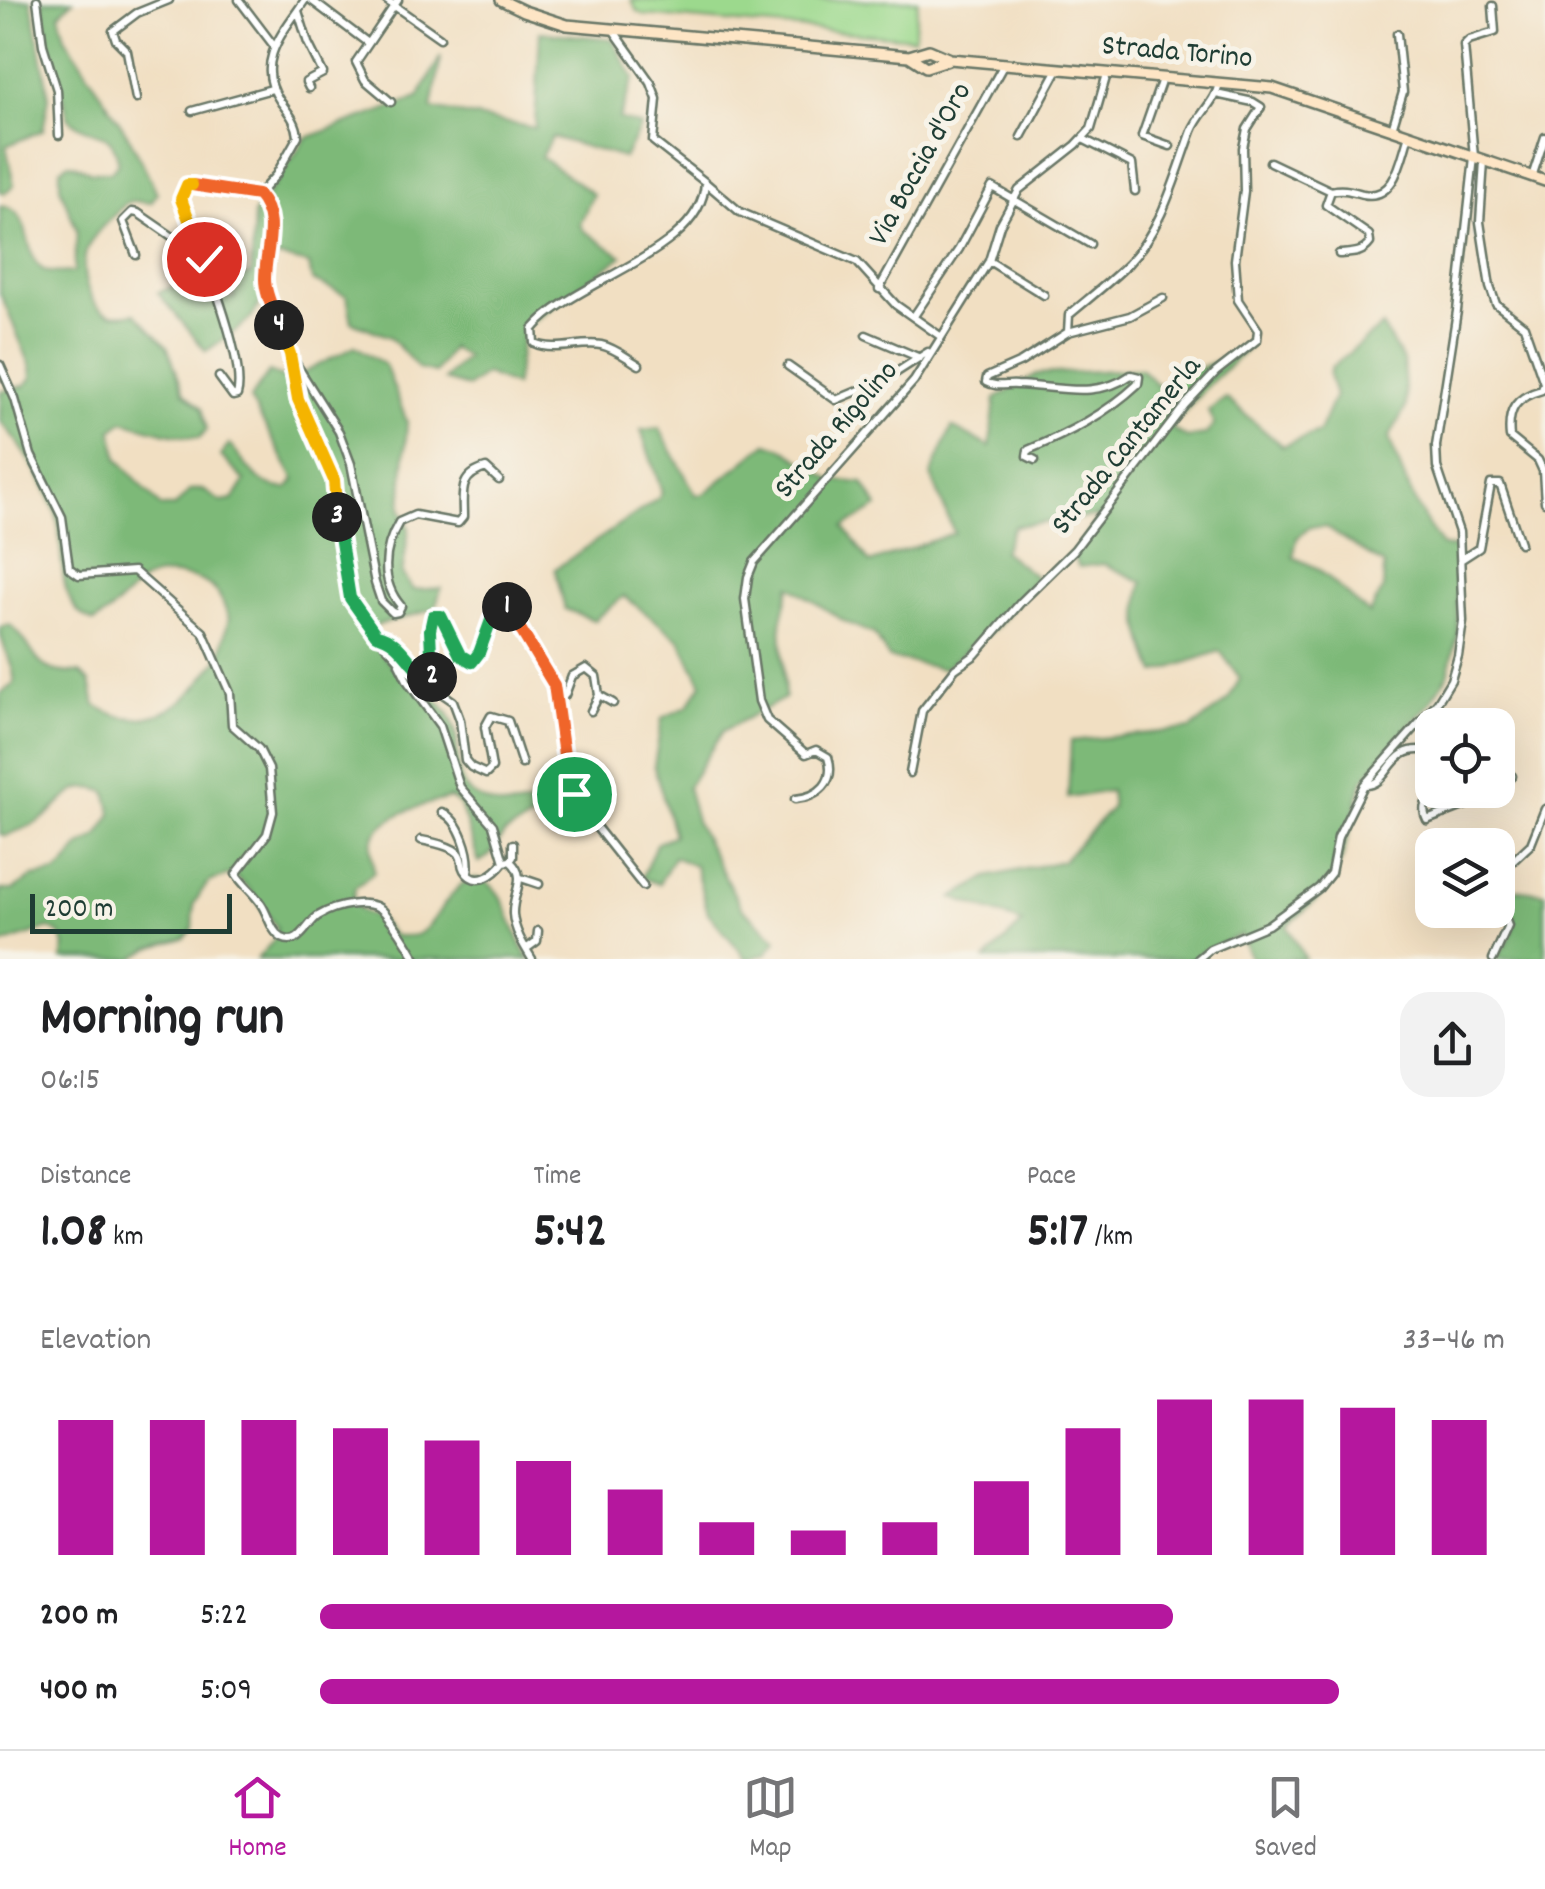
<!DOCTYPE html>
<html lang="en">
<head>
<meta charset="utf-8">
<style>
  body { margin:0; font-family:Dekko,sans-serif; background:#f2f2f2; color:#202124; height:100vh; display:flex; flex-direction:column; font-size:38px; white-space:nowrap }
  * { box-sizing:border-box; margin:0 }
  p { font-size:32px; color:#757577 }
  .icon { flex:none; width:55px; height:55px; fill:none; stroke:currentColor; stroke-width:2; stroke-linecap:round; stroke-linejoin:round }
  .map { position:relative; height:959px; overflow:hidden }
  .panel { display:flex; flex-direction:column; background:#fff; flex:1 }
  .panel>* { flex:none }
  .buttons { position:absolute; left:1415px; top:708px; display:grid; gap:20px }
  .buttons a { display:grid; place-items:center; width:100px; height:100px; border-radius:20px; background:#fff; box-shadow:0 10px 40px #0002; font-size:50px }
  .scale { position:absolute; left:30px; bottom:25px; width:202px; box-sizing:border-box; padding-left:10px; border:5px solid #1f3d34; border-top:0; font-size:28px; line-height:35px; white-space:nowrap; color:#1f3d34; -webkit-text-stroke:8px #f7f3e8; paint-order:stroke }
  .pin { position:absolute; display:grid; place-items:center; width:85px; height:85px; color:#fff; margin:-42px; border:5px solid #fff; border-radius:50%; box-shadow:0 2px 10px #0007 }
  .km { position:absolute; width:50px; height:50px; margin:-25px; border-radius:50%; background:#222; color:#fff; font-size:28px; line-height:50px; text-align:center }
  .round { display:grid; place-items:center; flex:none; width:105px; height:105px; border-radius:30px; background:#f2f2f2 }
  .summary { display:flex; align-items:center; justify-content:space-between; height:170px; padding:0 40px }
  h1 { font-size:55px; font-weight:700; line-height:75px }
  .metrics { display:grid; grid-template-columns:repeat(3,1fr); gap:15px; height:170px; padding:10px 40px }
  .metrics div { display:grid; align-content:center }
  .metrics b { font-size:50px; font-weight:700 }
  .metrics small { font-size:28px; font-weight:400 }
  .metrics p { font-size:28px }
  .chart { height:280px; padding:20px 40px }
  .chart p { display:flex; justify-content:space-between }
  .chart svg { width:100%; height:180px; margin-top:10px; stroke:#b5179e; stroke-width:6 }
  ul { padding:0 40px; list-style:none; font-size:32px }
  li { display:grid; grid-template-columns:160px 120px 1fr; align-items:center; height:75px }
  li i { height:25px; border-radius:12px; background:#b5179e }
  .tabs { display:flex; justify-content:space-around; align-items:center; height:140px; border-top:2px solid #e0e0e0; background:#fff; font-size:28px; color:#757577 }
  .tabs a { display:grid; justify-items:center; gap:5px }
  .tabs .on { color:#b5179e }
  .map>svg:first-child { display:block }
  .green { fill:#9cd98d; stroke:#5e8b60; stroke-width:2.5 }
  .forest { fill:#7db978; stroke:#4e7b56; stroke-width:2.5; fill-rule:evenodd }
  .lines { fill:none; stroke-linecap:round; stroke-linejoin:round }
  .stream { stroke:#6daadf; stroke-width:2.5 }
  .minor-casing { stroke:#687666; stroke-width:11 }
  .secondary-casing { stroke:#687666; stroke-width:14 }
  .minor { stroke:#fff; stroke-width:6 }
  .secondary { stroke:#fde5c5; stroke-width:9 }
  .split-1-casing { stroke:#fff; stroke-width:20 }
  .split-2-casing { stroke:#fff; stroke-width:20 }
  .split-3-casing { stroke:#fff; stroke-width:20 }
  .split-4-casing { stroke:#fff; stroke-width:20 }
  .split-5-casing { stroke:#fff; stroke-width:20 }
  .split-6-casing { stroke:#fff; stroke-width:20 }
  .split-1 { stroke:#f0652b; stroke-width:12 }
  .split-2 { stroke:#22a559; stroke-width:12 }
  .split-3 { stroke:#22a559; stroke-width:12 }
  .split-4 { stroke:#f5b400; stroke-width:12 }
  .split-5 { stroke:#f0652b; stroke-width:12 }
  .split-6 { stroke:#f5b400; stroke-width:12 }
  .labels { text-anchor:middle; dominant-baseline:central; stroke-width:10; stroke-linejoin:round; paint-order:stroke }
  .street-label { font-size:30px; fill:#1f3d34; stroke:#f7f3e8 }
</style>
</head>
<body>
<div class="map">
<svg width="1545" height="959" viewBox="0 0 1545 959">
  <rect width="100%" height="100%" fill="#f7f3e8"/>
  <filter id="ink" filterUnits="userSpaceOnUse"><feTurbulence type="fractalNoise" baseFrequency=".01" numOctaves="2"/><feDisplacementMap in="SourceGraphic" scale="20" xChannelSelector="R" yChannelSelector="G"/><feConvolveMatrix kernelMatrix="1 2 1 2 8 2 1 2 1" color-interpolation-filters="sRGB"/></filter>
  <filter id="wash" filterUnits="userSpaceOnUse"><feTurbulence type="fractalNoise" baseFrequency=".0048" numOctaves="4" result="noise"/><feDisplacementMap in="SourceGraphic" scale="40" xChannelSelector="R" yChannelSelector="G"/><feGaussianBlur stdDeviation="2.25" result="paint"/><feColorMatrix in="noise" values="0 0 0 0 0 0 0 0 0 0 0 0 0 0 0 0 0 1.4 0 .05"/><feComposite in="paint" operator="in"/></filter>
  <g filter="url(#wash)">
    <rect width="100%" height="100%" fill="#f1dfc2"/>
    <path class="green" d="M631,0H918L914,38L645,15L637,11Z"/>
    <path class="forest" d="M0,0H31L49,97L43,130L6,146L14,185L5,193L0,191Z
      M42,0H73L59,14L65,37L129,137L157,193L151,203L132,201L126,203C113,217 91,234 86,252C80,273 88,308 111,314C118,316 128,314 135,313L167,346L184,392L202,408L207,430L199,438C172,436 148,428 123,421L112,430L118,459L161,507H175L190,490L202,489L221,502L233,500L245,481L221,456L229,444C245,463 260,491 288,488L295,480L250,399L269,372L290,380L355,346L385,365L407,422L401,508L409,529L402,574L413,590L441,588L435,609L363,629C373,641 382,655 393,666C410,681 434,694 447,712C467,738 445,781 477,797C503,810 508,808 536,803L537,816L504,834L490,855L479,862L460,805L451,798C426,804 374,815 371,847C371,855 373,864 374,872L355,888L353,900L360,910L378,919L394,936C401,936 412,937 418,934C439,925 459,861 488,883C511,900 512,937 530,959H257L274,940L277,928L250,890L232,874L209,882L201,892L194,904L193,929L185,938L150,948L133,959H62L65,946L60,934L49,928L0,945V890H13L33,877L56,873L65,866L79,847L98,836L112,814L106,792C70,777 63,808 36,823C27,828 16,831 6,836L0,834V694L14,684C16,664 0,648 0,627L10,625C41,650 27,674 80,673L90,682L95,705C138,732 177,715 205,676C209,671 217,663 220,657C224,645 225,631 229,618C225,610 222,596 215,590C200,575 158,569 142,582C125,595 113,613 94,622C50,606 68,542 54,508C39,472 26,451 0,421L1,391L24,386L32,378L31,367L0,293V206C38,209 19,265 49,272C56,274 66,272 74,272L77,231L60,187V169L69,163L92,172H111L118,163C114,123 85,139 68,117L48,38Z
      M540,32L612,39L634,78L619,119L641,126L624,158L552,137L541,157L593,194L580,224L583,230L622,256L524,328L515,386L485,374L468,387L444,380L466,357L451,348L435,373L419,369L390,337L352,322L347,296L312,280L309,264L274,256C259,318 258,316 206,351L158,293L183,282L204,297L235,298L225,278L251,275L254,214L306,138L418,98L441,56L432,109L535,128Z
      M1382,326L1403,361L1406,407L1389,438C1403,477 1417,512 1442,546L1456,548L1458,634L1448,675L1430,703L1363,780L1342,859L1325,892L1287,926L1305,959H1251L1241,935L1201,952L1194,959H986L1023,923L953,898L988,877L1062,861L1112,807L1110,791L1068,798L1071,741L1191,729L1228,701L1240,678L1220,651L1156,673C1143,642 1133,615 1143,582L1104,564L1079,567L1072,556L1100,516L1014,526L1003,551L1037,578L997,626L943,669L889,658L874,634L847,623L790,586L781,623L785,698L723,731L687,787L697,824L741,907L777,940L766,954L747,959L708,913L695,866L674,857L659,884L642,878L656,844L674,835L654,766L662,718L687,707L702,684L680,640L624,596L594,620L565,609L555,569L659,498L662,492L641,430L659,428L696,495L704,494L767,443L782,448L832,480L863,483L878,507L844,527L870,563L954,533L931,475L952,427L990,447L995,399L1037,374L1141,369L1158,386L1249,347L1207,386L1171,428L1187,438L1205,435L1214,425L1208,411L1226,398L1282,446L1319,432L1335,396L1329,374L1332,367ZM1310,527H1325L1384,565L1383,589L1369,614L1317,568L1293,557L1297,538Z
      M1506,888L1545,893V959H1496C1518,925 1518,927 1506,888Z"/>
    <g class="lines">
      <path class="stream" d="M1475,237L1478,169"/>
    </g>
  </g>
  <g filter="url(#ink)">
    <g class="lines">
      <g class="minor-casing">
        <path id="minor" d="M37,0L43,45L57,90L59,135
          M239,0L274,46
          M305,0C283,32 254,63 280,101C288,112 297,122 298,136L276,175L258,195L270,216L264,281L266,292L290,354L299,399L334,480L337,531L350,598L364,621L420,683L437,690L453,701L460,720L465,760L471,767L486,774L492,768L485,727L491,716L508,721L522,764
          M311,0L368,43
          M386,0L440,38
          M298,11L308,43L323,73L306,82L309,88
          M614,31L651,83L657,99L653,141L705,182C703,253 574,279 533,329L534,343C556,353 579,341 601,345C615,348 627,358 639,365
          M1162,79L1142,136L1170,146
          M136,99L127,51L116,40L113,31L137,13L169,0
          M391,102L365,80L356,62L398,0
          M192,111L272,89
          M1392,129L1403,92L1397,34
          M1021,137L1058,69
          M1083,139L1132,164L1135,191
          M1484,161L1480,222L1490,287L1496,304L1524,326L1544,383L1542,390C1516,397 1507,409 1510,437L1538,460L1543,471L1545,502
          M1270,162L1331,191
          M1532,177L1545,137
          M706,183L740,212L857,262L896,305L940,336
          M1339,254C1352,253 1362,254 1370,243L1369,235L1326,205L1331,191C1343,188 1351,191 1363,194C1396,201 1401,158 1409,135
          M136,255L123,221L132,212L138,213L202,257
          M989,261L1044,295
          M879,289L1004,64
          M914,316L959,249L992,187L1090,244
          M1068,332L1069,315C1089,298 1110,282 1128,264C1163,227 1175,177 1192,131C1199,113 1214,104 1219,84
          M866,335L920,358
          M293,359L339,432L351,464L375,583L381,601L393,613L398,612L401,606C380,582 383,549 399,522L415,515L458,523L463,517C463,493 458,476 486,468L499,480
          M0,365L15,399L31,455L62,517L69,568L79,575L134,571L203,632L230,693L232,725L259,749L269,769L273,812L267,834L236,874C243,885 254,893 261,904C268,914 271,932 282,938C300,947 306,924 318,916C334,906 372,896 385,913C397,927 407,943 416,959
          M788,366L836,400L886,379L928,352
          M219,377L233,396L237,395C248,361 196,236 181,199L187,185L258,195
          M1035,460L1027,456L1028,450C1069,433 1106,414 1138,384L1139,377L1131,375C1096,400 1056,386 1017,385C1006,384 997,388 986,382L987,377L1021,362L1068,332L1130,316L1163,298
          M1462,559L1479,548L1491,484H1500L1520,543
          M377,635C402,640 409,667 429,679L432,675L429,630L433,615L441,616L460,655L472,662C487,647 483,615 502,604L509,609L555,685L569,783L597,828L643,886
          M399,664L408,682L440,726L460,787L493,825L504,862L510,861C529,878 512,892 513,914C514,930 524,946 532,959
          M557,695H565L572,676L586,668L596,676L599,695L613,703
          M591,711L599,695
          M910,773L922,711L955,669L975,655L1021,602L1074,550L1185,405L1216,372L1257,340L1258,330L1238,300L1235,260L1244,191L1243,148L1247,129L1261,107L1253,102L1216,94
          M1364,785C1392,787 1387,740 1432,752
          M1436,790C1427,800 1420,807 1427,820L1489,796L1512,776
          M795,799C819,797 836,782 828,757L816,750L806,754L767,720L759,701L745,599L748,577L754,562L914,381L989,261L1000,225L1019,190L1076,145L1091,129L1107,74
          M442,812C460,820 471,854 468,873
          M421,840C431,842 453,846 459,854C464,862 460,863 464,870C476,889 495,874 504,862
          M510,861L513,857V844
          M1498,875L1531,844L1545,809
          M521,878L539,884
          M526,949L537,941L538,931
          M1198,959L1210,949L1268,925L1319,888L1331,873L1338,837L1364,785L1437,703L1451,680L1458,656L1463,621L1459,532L1437,467L1436,446L1457,311L1474,157L1464,45L1469,40L1495,32L1493,6
          M1493,959L1508,926L1498,900"/>
      </g>
      <g class="secondary-casing">
        <path id="secondary" d="M501,0L524,11L567,25L909,56L929,50L950,59L1272,88L1545,181
          M909,56L926,67L948,60"/>
      </g>
      <use href="#minor" class="minor"/>
      <use href="#secondary" class="secondary"/>
    </g>
  </g>
  <g class="lines" filter="url(#ink)">
    <g class="split-1-casing">
      <path id="split-1" d="M507,607L554,685L567,776L574,794"/>
    </g>
    <g class="split-2-casing">
      <path id="split-2" d="M432,677L430,630L433,616H441L460,655L472,662L479,653L495,609L501,604L507,607"/>
    </g>
    <g class="split-3-casing">
      <path id="split-3" d="M337,517L350,598L376,635C401,640 408,664 428,679L432,677"/>
    </g>
    <g class="split-4-casing">
      <path id="split-4" d="M279,325L290,354L298,399L334,480L337,517"/>
    </g>
    <g class="split-5-casing">
      <path id="split-5" d="M192,185L258,195C280,220 265,250 265,279C265,294 274,311 279,325"/>
    </g>
    <g class="split-6-casing">
      <path id="split-6" d="M192,185H187L181,199L204,259"/>
    </g>
    <use href="#split-1" class="split-1"/>
    <use href="#split-2" class="split-2"/>
    <use href="#split-3" class="split-3"/>
    <use href="#split-4" class="split-4"/>
    <use href="#split-5" class="split-5"/>
    <use href="#split-6" class="split-6"/>
  </g>
  <g class="labels">
    <g class="street-label">
      <text transform="translate(1177 54) rotate(5)">Strada Torino</text>
      <text transform="translate(922 165) rotate(-61)">Via Boccia d'Oro</text>
      <text transform="translate(838 431) rotate(-49)">Strada Rigolino</text>
      <text transform="translate(1128 447) rotate(-51)">Strada Cantamerla</text>
    </g>
  </g>
</svg>
<div class="buttons">
<a><svg class="icon" aria-label="locate" viewBox="0 0 24 24"><circle cx="12" cy="12" r="6"/><path d="M12 2v4M12 18v4M2 12h4M18 12h4"/></svg></a>
<a><svg class="icon" aria-label="layers" viewBox="0 0 24 24"><path d="M12 4l9 5-9 5-9-5zM3 14l9 5 9-5"/></svg></a>
</div>
<div class="scale">200 m</div>
<div class="pin" style="left:574px;top:794px;background:#1e9e55"><svg class="icon" aria-label="arrive" viewBox="0 0 24 24"><path d="M6 21V4h12l-3 4 3 4H6"/></svg></div>
<div class="pin" style="left:204px;top:259px;background:#d93025"><svg class="icon" aria-label="check" viewBox="0 0 24 24"><path d="M5 12l5 5 9-10"/></svg></div>
<b class="km" style="left:507px;top:607px">1</b>
<b class="km" style="left:432px;top:677px">2</b>
<b class="km" style="left:337px;top:517px">3</b>
<b class="km" style="left:279px;top:325px">4</b>
</div>
<section class="panel">
<div class="summary"><div><h1>Morning run</h1><p>06:15</p></div><a class="round"><svg class="icon" aria-label="share" viewBox="0 0 24 24"><path d="M12 15V3M7 8l5-5 5 5M5 13v7h14v-7"/></svg></a></div>
<div class="metrics">
<div><p>Distance</p><b>1.08<small> km</small></b></div>
<div><p>Time</p><b>5:42</b></div>
<div><p>Pace</p><b>5:17<small> /km</small></b></div>
</div>
<div class="chart"><p><span>Elevation</span>33–46 m</p>
<svg viewBox="0 0 160 44" preserveAspectRatio="none"><path d="M5 44V11M15 44V11M25 44V11M35 44V13M45 44V16M55 44V21M65 44V28M75 44V36M85 44V38M95 44V36M105 44V26M115 44V13M125 44V6M135 44V6M145 44V8M155 44V11"/></svg>
</div>
<ul>
<li><b>200 m</b>5:22<i style="width:72%"></i></li>
<li><b>400 m</b>5:09<i style="width:86%"></i></li>
</ul>
</section>
<nav class="tabs">
<a class="on"><svg class="icon" aria-label="home" viewBox="0 0 24 24"><path d="M3 11l9-7 9 7M6 9v11h12V9"/></svg>Home</a>
<a><svg class="icon" aria-label="map" viewBox="0 0 24 24"><path d="M3 6l6-2 6 2 6-2v14l-6 2-6-2-6 2zM9 4v14M15 6v14"/></svg>Map</a>
<a><svg class="icon" aria-label="saved" viewBox="0 0 24 24"><path d="M7 4h10v16l-5-4-5 4z"/></svg>Saved</a>
</nav>
</body>
</html>
